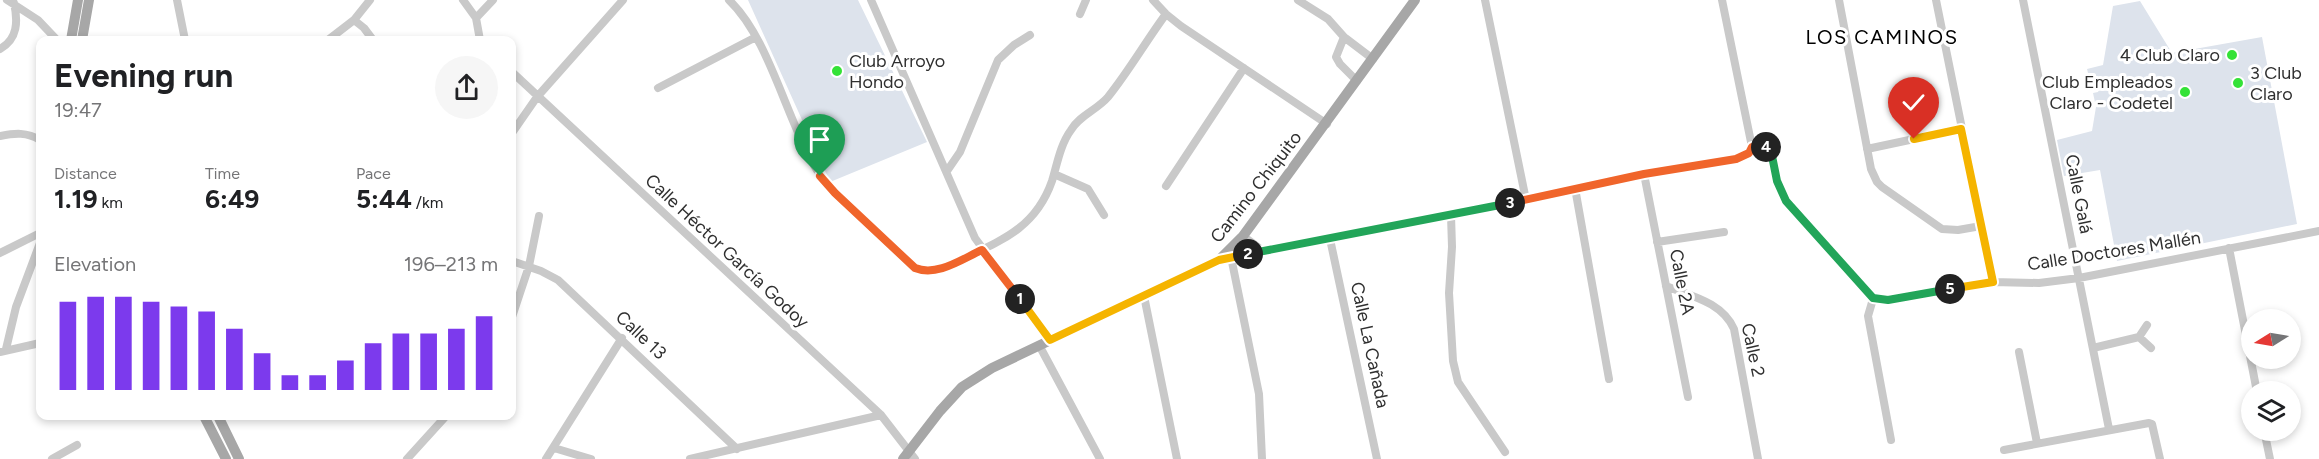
<!DOCTYPE html>
<html lang="en">
<head>
<meta charset="utf-8">
<style>
  body { margin:0; font-family:Figtree,sans-serif; background:#f6f6f6; color:#202124; height:100vh; display:flex; flex-direction:column; font-size:22px; white-space:nowrap }
  * { box-sizing:border-box; margin:0 }
  p { font-size:20px; color:#757577 }
  .icon { flex:none; width:33px; height:33px; fill:none; stroke:currentColor; stroke-width:2; stroke-linecap:round; stroke-linejoin:round }
  .map { position:relative; flex:1; overflow:hidden }
  .drawer { position:absolute; left:36px; top:36px; width:480px; height:384px; display:flex; flex-direction:column; background:#fff; border-radius:12px; box-shadow:0 3px 9px #0003 }
  .drawer>* { flex:none }
  .needle { width:39px; rotate:259deg }
  .tools { position:absolute; left:2241px; top:309px; display:grid; gap:12px }
  .tools a { display:grid; place-items:center; width:60px; height:60px; border-radius:50%; background:#fff; box-shadow:0 3px 9px #0003; font-size:30px }
  .pin { position:absolute; display:grid; place-items:center; width:51px; height:51px; color:#fff; margin:-62px -26px; border-radius:50% 50% 50% 0; rotate:-45deg; box-shadow:0 0 6px #0007 }
  .pin .icon { rotate:45deg }
  .km { position:absolute; width:30px; height:30px; margin:-15px; border-radius:50%; background:#222; color:#fff; font-size:16px; line-height:30px; text-align:center }
  .round { display:grid; place-items:center; flex:none; width:63px; height:63px; border-radius:32px; background:#f6f6f6 }
  .overview { display:flex; align-items:center; justify-content:space-between; height:102px; padding:0 18px }
  h1 { font-size:33px; font-weight:700; line-height:45px }
  .metrics { display:grid; grid-template-columns:repeat(3,1fr); gap:9px; height:102px; padding:6px 18px }
  .metrics div { display:grid; align-content:center }
  .metrics b { font-size:26px; font-weight:700 }
  .metrics small { font-size:16px; font-weight:400 }
  .metrics p { font-size:16px }
  .chart { height:168px; padding:12px 18px }
  .chart p { display:flex; justify-content:space-between }
  .chart svg { width:100%; height:108px; margin-top:6px; stroke:#7c3aed; stroke-width:6 }
  .map>svg:first-child { display:block }
  .green { fill:#dde3ec }
  .lines { fill:none; stroke-linecap:round; stroke-linejoin:round }
  .minor { stroke:#c9c9c9; stroke-width:8 }
  .major { stroke:#a7a7a7; stroke-width:10 }
  .split-1-casing { stroke:#fff; stroke-width:12 }
  .split-2-casing { stroke:#fff; stroke-width:12 }
  .split-3-casing { stroke:#fff; stroke-width:12 }
  .split-4-casing { stroke:#fff; stroke-width:12 }
  .split-5-casing { stroke:#fff; stroke-width:12 }
  .split-6-casing { stroke:#fff; stroke-width:12 }
  .split-1 { stroke:#f0652b; stroke-width:8 }
  .split-2 { stroke:#f5b400; stroke-width:8 }
  .split-3 { stroke:#22a559; stroke-width:8 }
  .split-4 { stroke:#f0652b; stroke-width:8 }
  .split-5 { stroke:#22a559; stroke-width:8 }
  .split-6 { stroke:#f5b400; stroke-width:8 }
  .poi-dot { fill:#34e237; stroke:#fff; stroke-width:2 }
  .labels { text-anchor:middle; dominant-baseline:central; stroke-width:6; stroke-linejoin:round; paint-order:stroke }
  .poi-label { font-size:18px; fill:#2f2f2f; stroke:#fff; text-anchor:end }
  .street-label { font-size:18px; fill:#2f2f2f; stroke:#fff }
  .neighbourhood-label { font-size:20px; letter-spacing:1.5px; fill:#000; stroke:#fff }
</style>
</head>
<body>
<div class="map">
<svg width="2319" height="459" viewBox="0 0 2319 459">
  <rect width="100%" height="100%" fill="#fff"/>
  <path class="green" d="M748,0H858L927,142L830,182Z
    M2140,1L2172,53L2262,37L2297,224L2117,261L2100,170L2064,176L2057,140L2092,131L2096,107L2093,93L2098,92L2099,90H2092L2087,69L2103,65L2113,6Z"/>
  <g class="lines">
    <path class="minor" d="M7,0L38,20L57,40
      M177,0L185,40
      M463,0L476,18L480,40
      M729,0C769,38 786,118 815,167C835,201 885,240 915,268C932,275 946,266 962,259C1003,240 1036,227 1052,181C1057,165 1060,145 1071,130C1080,115 1097,110 1108,97C1129,71 1146,41 1166,14
      M871,0L975,238L1050,340
      M1153,0L1166,14L1181,26L1327,124
      M1298,0L1328,19L1344,37L1373,59
      M1485,0L1526,200
      M1722,0L1752,147
      M1839,0L1871,169L1877,182L1882,187L1942,229L1958,230L1981,226
      M1936,0L1993,282
      M2023,0L2109,429
      M1080,14L1086,0
      M476,18L493,0
      M354,20L364,28L373,40
      M1344,37L1336,57L1340,64L1357,81
      M328,40L354,20L370,0
      M0,49C18,39 18,21 14,3
      M512,72L881,415L915,459
      M658,88L756,37
      M512,133L537,97L623,0
      M0,136C15,133 27,132 40,140
      M1867,149L1961,129
      M947,171L960,152L998,60L1014,45L1030,35
      M1054,174L1088,189L1104,215
      M1644,174L1688,397
      M1166,186L1244,68
      M1575,188L1609,379
      M1451,215L1452,247L1449,293L1453,361L1458,382L1505,452
      M1243,236L1263,251
      M1330,239L1377,459
      M1657,242L1724,232
      M2229,248L2257,392
      M0,253L40,233
      M1231,257L1259,394L1262,459
      M1219,260L1451,215L1644,174L1736,159L1749,153L1752,147L1762,146L1767,148L1772,156L1777,181L1786,201L1868,294L1880,300L1993,282L2039,283L2079,278L2319,231
      M512,261L541,271L558,280L737,449
      M1666,286C1691,296 1722,302 1734,329L1758,459
      M1144,296L1177,459
      M1873,299L1868,316L1891,440
      M512,317L529,266L539,216
      M2139,337L2151,348
      M1039,345L1100,459
      M2093,348L2139,337L2147,325
      M6,349L16,307L40,243
      M0,352L40,343
      M2019,352L2037,443
      M2264,430L2270,459
      M554,448L591,459
      M2004,450L2149,423L2152,424L2160,459
      M52,459L77,445
      M407,459L446,416
      M546,459L622,338
      M690,459L881,415"/>
    <path class="major" d="M71,40L78,0
      M82,40L89,0
      M204,416L226,459
      M218,416L239,459
      M903,459L940,411L962,387L992,368L1219,260L1243,236L1415,0"/>
  </g>
  <g class="lines">
    <g class="split-1-casing">
      <path id="split-1" d="M820,176L835,193L915,268C937,277 962,259 982,250L1020,299"/>
    </g>
    <g class="split-2-casing">
      <path id="split-2" d="M1020,299L1050,340L1219,260L1248,254"/>
    </g>
    <g class="split-3-casing">
      <path id="split-3" d="M1248,254L1510,203"/>
    </g>
    <g class="split-4-casing">
      <path id="split-4" d="M1510,203L1644,174L1736,159L1749,153L1752,147L1762,146L1766,147"/>
    </g>
    <g class="split-5-casing">
      <path id="split-5" d="M1766,147L1772,156L1777,181L1786,201L1873,298L1888,300L1950,289"/>
    </g>
    <g class="split-6-casing">
      <path id="split-6" d="M1914,139L1961,129L1993,282L1950,289"/>
    </g>
    <use href="#split-1" class="split-1"/>
    <use href="#split-2" class="split-2"/>
    <use href="#split-3" class="split-3"/>
    <use href="#split-4" class="split-4"/>
    <use href="#split-5" class="split-5"/>
    <use href="#split-6" class="split-6"/>
  </g>
  <g class="poi-dot">
    <circle cx="2232" cy="55" r="6"/>
    <circle cx="837" cy="71" r="6"/>
    <circle cx="2238" cy="83" r="6"/>
    <circle cx="2185" cy="92" r="6"/>
  </g>
  <g class="labels">
    <g class="poi-label">
      <text x="2220" y="55">4 Club Claro</text>
      <text x="849" y="61" text-anchor="start">Club Arroyo<tspan x="849" dy="21">Hondo</tspan></text>
      <text x="2250" y="73" text-anchor="start">3 Club<tspan x="2250" dy="21">Claro</tspan></text>
      <text x="2173" y="82">Club Empleados<tspan x="2173" dy="21">Claro - Codetel</tspan></text>
    </g>
    <g class="street-label">
      <text transform="translate(1256 187) rotate(-52)">Camino Chiquito</text>
      <text transform="translate(2079 194) rotate(79)">Calle Galá</text>
      <text transform="translate(727 251) rotate(43)">Calle Héctor García Godoy</text>
      <text transform="translate(2114 251) rotate(-9)">Calle Doctores Mallén</text>
      <text transform="translate(1682 282) rotate(79)">Calle 2A</text>
      <text transform="translate(641 335) rotate(43)">Calle 13</text>
      <text transform="translate(1370 345) rotate(78)">Calle La Cañada</text>
      <text transform="translate(1753 350) rotate(78)">Calle 2</text>
    </g>
    <g class="neighbourhood-label">
      <text x="1882" y="37">LOS CAMINOS</text>
    </g>
  </g>
</svg>
<div class="tools">
<a><svg class="needle" viewBox="-14 -14 28 28"><path d="M0-13l5 13h-10z" fill="#e53935"/><path d="M0 13l5-13h-10z" fill="#757577"/></svg></a>
<a><svg class="icon" aria-label="layers" viewBox="0 0 24 24"><path d="M12 4l9 5-9 5-9-5zM3 14l9 5 9-5"/></svg></a>
</div>
<div class="pin" style="left:820px;top:176px;background:#1e9e55"><svg class="icon" aria-label="arrive" viewBox="0 0 24 24"><path d="M6 21V4h12l-3 4 3 4H6"/></svg></div>
<div class="pin" style="left:1914px;top:139px;background:#d93025"><svg class="icon" aria-label="check" viewBox="0 0 24 24"><path d="M5 12l5 5 9-10"/></svg></div>
<b class="km" style="left:1020px;top:299px">1</b>
<b class="km" style="left:1248px;top:254px">2</b>
<b class="km" style="left:1510px;top:203px">3</b>
<b class="km" style="left:1766px;top:147px">4</b>
<b class="km" style="left:1950px;top:289px">5</b>
<section class="drawer">
<div class="overview"><div><h1>Evening run</h1><p>19:47</p></div><a class="round"><svg class="icon" aria-label="share" viewBox="0 0 24 24"><path d="M12 15V3M7 8l5-5 5 5M5 13v7h14v-7"/></svg></a></div>
<div class="metrics">
<div><p>Distance</p><b>1.19<small> km</small></b></div>
<div><p>Time</p><b>6:49</b></div>
<div><p>Pace</p><b>5:44<small> /km</small></b></div>
</div>
<div class="chart"><p><span>Elevation</span>196–213 m</p>
<svg viewBox="0 0 160 44" preserveAspectRatio="none"><path d="M5 44V8M15 44V6M25 44V6M35 44V8M45 44V10M55 44V12M65 44V19M75 44V29M85 44V38M95 44V38M105 44V32M115 44V25M125 44V21M135 44V21M145 44V19M155 44V14"/></svg>
</div>
</section>
</div>
</body>
</html>
